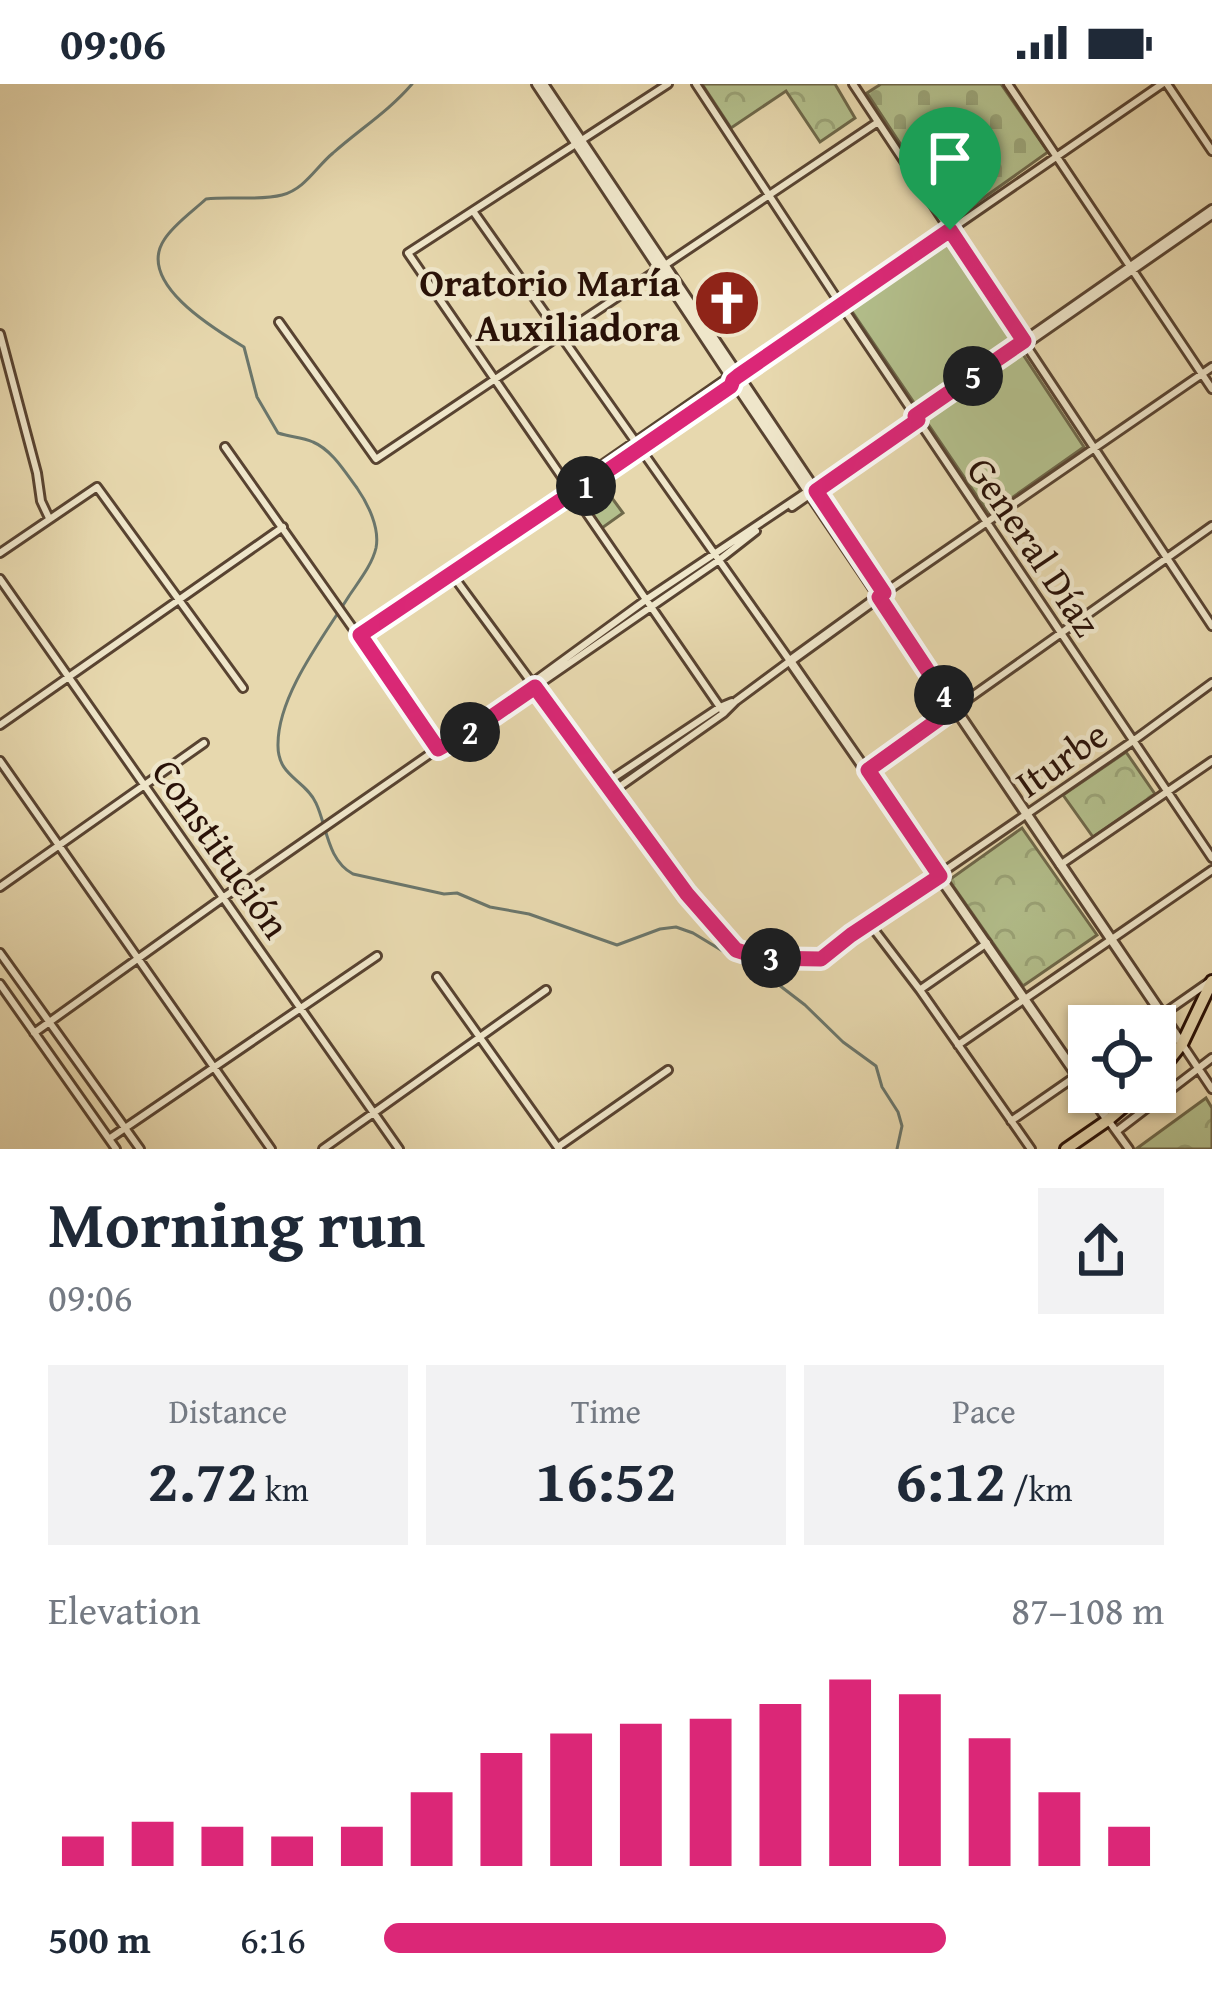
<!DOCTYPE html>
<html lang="en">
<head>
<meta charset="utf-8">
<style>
  body { margin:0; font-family:"Gentium Book Plus",serif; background:#f2f2f3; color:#1f2937; height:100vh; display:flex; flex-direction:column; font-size:45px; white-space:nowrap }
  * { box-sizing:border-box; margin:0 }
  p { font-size:39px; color:#747a83 }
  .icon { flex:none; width:66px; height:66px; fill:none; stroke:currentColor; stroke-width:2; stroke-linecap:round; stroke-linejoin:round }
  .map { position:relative; height:1065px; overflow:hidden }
  .panel { display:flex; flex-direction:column; background:#fff; flex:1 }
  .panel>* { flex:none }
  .fabs { position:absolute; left:1068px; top:921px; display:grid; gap:24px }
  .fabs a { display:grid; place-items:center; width:108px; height:108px; border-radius:0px; background:#fff; box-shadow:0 3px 9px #0004; font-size:60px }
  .pin { position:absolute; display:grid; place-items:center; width:102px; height:102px; color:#fff; margin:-123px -51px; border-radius:50% 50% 50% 0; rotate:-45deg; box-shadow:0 0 12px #0007 }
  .pin .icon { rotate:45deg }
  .km { position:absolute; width:60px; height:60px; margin:-30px; border-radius:50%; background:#222; color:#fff; font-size:33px; line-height:60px; text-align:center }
  .round { display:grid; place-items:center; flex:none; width:126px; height:126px; border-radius:0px; background:#f2f2f3 }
  .summary { display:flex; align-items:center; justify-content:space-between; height:204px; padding:0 48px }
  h1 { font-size:66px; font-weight:700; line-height:90px }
  .stats { display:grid; grid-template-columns:repeat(3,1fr); gap:18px; height:204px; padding:12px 48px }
  .stats div { display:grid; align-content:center; border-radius:0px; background:#f2f2f3; text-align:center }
  .stats b { font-size:60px; font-weight:700 }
  .stats small { font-size:33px; font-weight:400 }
  .stats p { font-size:33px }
  .chart { height:336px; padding:24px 48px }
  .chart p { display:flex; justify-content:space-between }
  .chart svg { width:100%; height:216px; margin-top:12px; stroke:#db2777; stroke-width:6 }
  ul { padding:0 48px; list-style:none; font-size:39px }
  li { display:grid; grid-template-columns:192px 144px 1fr; align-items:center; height:90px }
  li i { height:30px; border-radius:15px; background:#db2777 }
  .status { display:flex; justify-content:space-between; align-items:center; height:84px; padding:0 60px; background:#fff; direction:ltr }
  .status svg { height:33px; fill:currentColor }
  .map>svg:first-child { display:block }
  .cemetery { fill:url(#cemetery-stones); stroke:#6e684a; stroke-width:3 }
  .park { fill:url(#park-crowns); stroke:#6e684a; stroke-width:3 }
  .pitch { fill:#b3bf8c; stroke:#6e684a; stroke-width:3 }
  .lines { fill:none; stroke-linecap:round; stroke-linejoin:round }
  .stream { stroke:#6b766b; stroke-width:3 }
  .minor-casing { stroke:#584331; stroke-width:12 }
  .tertiary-casing { stroke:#584331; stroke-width:14 }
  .primary-casing { stroke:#291107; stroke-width:16 }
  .minor { stroke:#efe6ca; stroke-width:6 }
  .tertiary { stroke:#efe6ca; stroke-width:8 }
  .primary { stroke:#e7d8ae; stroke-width:10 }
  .route-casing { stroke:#fff; stroke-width:24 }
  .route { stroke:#db2777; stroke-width:15 }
  .labels { text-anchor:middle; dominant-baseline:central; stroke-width:9; stroke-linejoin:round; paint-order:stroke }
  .poi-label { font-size:39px; font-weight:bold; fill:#291107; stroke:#efe6ca; text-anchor:end }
  .street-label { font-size:39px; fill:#291107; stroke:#efe6ca }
</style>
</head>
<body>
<div class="status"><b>09:06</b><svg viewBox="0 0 49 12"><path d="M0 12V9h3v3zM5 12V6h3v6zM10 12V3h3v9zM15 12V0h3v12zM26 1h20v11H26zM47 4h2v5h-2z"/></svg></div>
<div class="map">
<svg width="1212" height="1065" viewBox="0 0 1212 1065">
  <defs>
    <pattern id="cemetery-stones" width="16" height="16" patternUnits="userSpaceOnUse" patternTransform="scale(3)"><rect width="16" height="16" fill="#b3bf8c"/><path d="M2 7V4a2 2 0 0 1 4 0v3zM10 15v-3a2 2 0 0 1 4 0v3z" fill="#9aa377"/></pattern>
    <pattern id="park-crowns" width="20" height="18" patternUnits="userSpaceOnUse" patternTransform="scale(3)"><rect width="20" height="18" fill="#b3bf8c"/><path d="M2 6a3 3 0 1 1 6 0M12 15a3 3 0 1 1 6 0" fill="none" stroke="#9aa377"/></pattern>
  </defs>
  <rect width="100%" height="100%" fill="#e7d8ae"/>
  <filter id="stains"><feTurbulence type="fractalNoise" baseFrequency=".00167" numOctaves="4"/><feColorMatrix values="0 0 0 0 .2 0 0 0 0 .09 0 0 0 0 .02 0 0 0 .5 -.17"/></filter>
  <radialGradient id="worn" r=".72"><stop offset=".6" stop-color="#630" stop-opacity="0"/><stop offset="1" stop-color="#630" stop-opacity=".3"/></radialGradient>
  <path class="cemetery" d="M881,0H1001L1048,68L951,137L867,9Z"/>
  <path class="park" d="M702,0H835L855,34L820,58L786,7L731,44Z
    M598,395L623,429L602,444L578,410Z
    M1126,668L1155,710L1093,753L1063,711Z
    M1022,744L1097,851L1023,902L949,796Z
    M1206,1014L1212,1024V1065H1136Z"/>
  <path class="pitch" d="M946,156L1014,257L917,323L849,223Z
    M1022,269L1084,363L989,430L924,334Z"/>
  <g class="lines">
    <path class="stream" d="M412,0C389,27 360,45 333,69C316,83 305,105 282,111C259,117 231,112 206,115C193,127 173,141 164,156C136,199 216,246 244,263L257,313L278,349C290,353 302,353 313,358C332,366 345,388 357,404C368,420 380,444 376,464C372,481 359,497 349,512C324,552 278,611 278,660C277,693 305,695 316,719C327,742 327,776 353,790L444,810L457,809L490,823L529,830L617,861L660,845L676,843L693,849L779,901L805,921L843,958L876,982L882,1003L898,1028L902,1042L897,1065"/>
    <g class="minor-casing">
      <path id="minor" d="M668,0L408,169L724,629
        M696,0L841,221L1212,774
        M853,0L1212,542
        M1008,0L1212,305
        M1167,0L1212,67
        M473,127L790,577L736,617L724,629L612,708
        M279,238L376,375L878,38
        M0,250L37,389L41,417L49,434
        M225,363L438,665
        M573,404V401L726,295L733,296
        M792,423L1212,131
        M0,469L97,403L243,604
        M451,489L687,810L736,866L761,874L821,875L851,851L1133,657L1212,599
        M0,495L399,1065
        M884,509L1212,283
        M360,551L573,408L579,407L731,302L733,296L738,292L1162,0
        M0,641L283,443
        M441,664L474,645L719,476L756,447
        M0,677L271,1065
        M868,686L1212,442
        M606,699L720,623L732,618
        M1060,781L1212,677
        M0,803L204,659
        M869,839L920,906L1031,1065
        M0,869L140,1065
        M437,893L559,1065
        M0,900L116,1065
        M921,905L987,859
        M1146,942L1209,898
        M34,949L224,813L532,599L647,515L808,407L1212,125
        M1182,960L1212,1005
        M958,961L1212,786
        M1108,1036L1129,1065
        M1011,1037L1089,983
        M1117,1047L1212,974
        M109,1055L377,872
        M558,1063L668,986
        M323,1065L546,906"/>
    </g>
    <g class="tertiary-casing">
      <path id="tertiary" d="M537,0L729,290L1182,960
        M543,0L884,509L790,577L1108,1036"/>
    </g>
    <g class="primary-casing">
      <path id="primary" d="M1155,994L1182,960L1212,897
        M1066,1065L1108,1036L1141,1008"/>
    </g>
    <use href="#minor" class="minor"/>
    <use href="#tertiary" class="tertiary"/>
    <use href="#primary" class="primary"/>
  </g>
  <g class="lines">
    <g class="route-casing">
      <path id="route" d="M950,146L1024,257L915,332L918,336L816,407L884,509L879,513L953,625L868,686L940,792L851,851L821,875L761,874L736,866L687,810L535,603L474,645L438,665L360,551L573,408L578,407L731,302L733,296L738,292Z"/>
    </g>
    <use href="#route" class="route"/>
  </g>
  <defs>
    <g id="church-disc" transform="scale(3.45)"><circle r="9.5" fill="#8f2418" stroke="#efe6ca"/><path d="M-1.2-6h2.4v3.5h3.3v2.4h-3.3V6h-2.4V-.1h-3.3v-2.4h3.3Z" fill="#fff"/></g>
  </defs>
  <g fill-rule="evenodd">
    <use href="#church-disc" x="727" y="219"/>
  </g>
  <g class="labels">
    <g class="poi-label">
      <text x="680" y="197">Oratorio María<tspan x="680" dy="45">Auxiliadora</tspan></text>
    </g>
    <g class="street-label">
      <text transform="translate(1035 462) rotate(56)">General Díaz</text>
      <text transform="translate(1061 674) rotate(-35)">Iturbe</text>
      <text transform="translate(222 764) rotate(55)">Constitución</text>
    </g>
  </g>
  <rect width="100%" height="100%" filter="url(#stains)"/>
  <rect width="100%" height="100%" fill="url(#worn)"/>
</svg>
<div class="fabs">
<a><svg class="icon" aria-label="locate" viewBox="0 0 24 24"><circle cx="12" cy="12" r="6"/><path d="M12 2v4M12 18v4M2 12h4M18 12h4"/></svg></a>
</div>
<div class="pin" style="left:950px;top:146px;background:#1e9e55"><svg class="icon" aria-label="arrive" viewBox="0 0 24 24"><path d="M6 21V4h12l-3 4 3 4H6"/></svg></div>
<b class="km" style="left:586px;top:402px">1</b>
<b class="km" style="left:470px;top:648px">2</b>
<b class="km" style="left:771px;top:874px">3</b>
<b class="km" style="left:944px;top:611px">4</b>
<b class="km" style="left:973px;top:292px">5</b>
</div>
<section class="panel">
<div class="summary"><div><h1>Morning run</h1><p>09:06</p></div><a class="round"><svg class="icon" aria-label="share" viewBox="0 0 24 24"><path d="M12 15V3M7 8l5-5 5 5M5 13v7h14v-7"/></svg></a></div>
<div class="stats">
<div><p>Distance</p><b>2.72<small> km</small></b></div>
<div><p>Time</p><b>16:52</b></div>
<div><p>Pace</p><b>6:12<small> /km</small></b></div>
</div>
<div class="chart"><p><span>Elevation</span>87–108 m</p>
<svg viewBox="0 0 160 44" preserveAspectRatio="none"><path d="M5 44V38M15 44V35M25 44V36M35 44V38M45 44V36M55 44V29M65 44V21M75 44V17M85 44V15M95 44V14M105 44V11M115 44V6M125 44V9M135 44V18M145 44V29M155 44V36"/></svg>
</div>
<ul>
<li><b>500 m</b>6:16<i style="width:72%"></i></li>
</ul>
</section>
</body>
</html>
